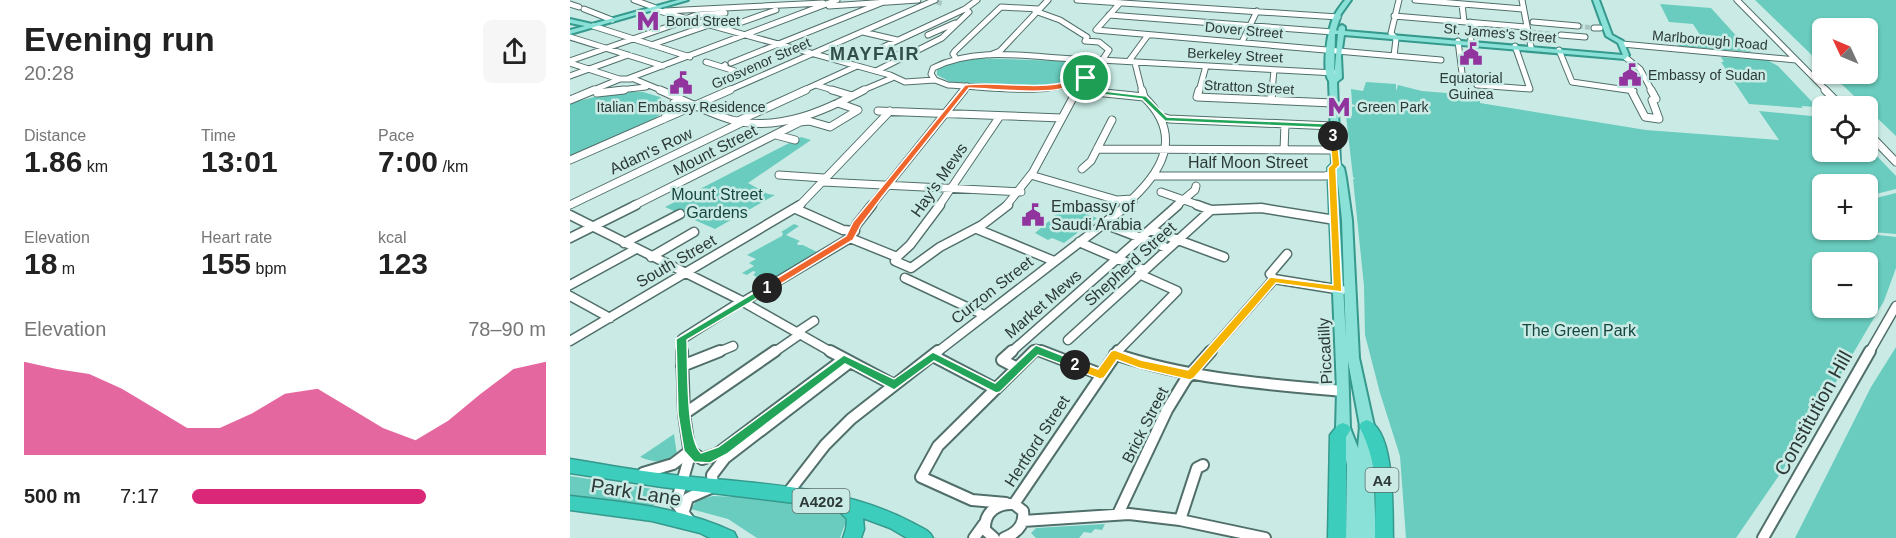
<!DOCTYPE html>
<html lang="en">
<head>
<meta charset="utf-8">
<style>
  body { margin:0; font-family:Helvetica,sans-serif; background:#f6f6f6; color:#222; height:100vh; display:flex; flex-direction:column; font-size:22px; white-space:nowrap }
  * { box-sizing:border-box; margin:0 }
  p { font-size:20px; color:#767676 }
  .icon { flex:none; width:33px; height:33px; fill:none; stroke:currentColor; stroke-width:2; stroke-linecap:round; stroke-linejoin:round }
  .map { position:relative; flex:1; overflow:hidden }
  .sheet { display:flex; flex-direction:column; background:#fff; width:570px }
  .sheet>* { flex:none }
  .needle { width:39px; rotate:314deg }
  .fabs { position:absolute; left:1242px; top:18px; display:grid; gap:12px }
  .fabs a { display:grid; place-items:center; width:66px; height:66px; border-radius:9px; background:#fff; box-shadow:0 2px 4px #0004; font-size:30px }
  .pin { position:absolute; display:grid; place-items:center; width:51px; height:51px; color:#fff; margin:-26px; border:3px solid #fff; border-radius:50%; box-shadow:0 2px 6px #0007 }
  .km { position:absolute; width:30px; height:30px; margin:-15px; border-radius:50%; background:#222; color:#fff; font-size:16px; line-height:30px; text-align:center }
  .round { display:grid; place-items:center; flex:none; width:63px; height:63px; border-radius:9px; background:#f6f6f6 }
  .headline { display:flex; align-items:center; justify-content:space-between; height:102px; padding:0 24px }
  h1 { font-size:33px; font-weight:600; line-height:45px }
  .figures { display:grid; grid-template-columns:repeat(3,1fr); gap:9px; height:102px; padding:6px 24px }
  .figures div { display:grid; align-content:center }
  .figures b { font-size:30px; font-weight:600 }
  .figures small { font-size:16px; font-weight:400 }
  .figures p { font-size:16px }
  .chart { height:168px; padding:12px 24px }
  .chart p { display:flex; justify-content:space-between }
  .chart svg { width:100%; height:108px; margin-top:6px; fill:#db2777; opacity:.7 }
  ul { padding:0 24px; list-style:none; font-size:20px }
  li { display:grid; grid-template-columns:96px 72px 1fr; align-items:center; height:45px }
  li i { height:15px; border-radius:8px; background:#db2777 }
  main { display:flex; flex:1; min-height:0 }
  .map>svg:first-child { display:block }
  .green { fill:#69ccbe; fill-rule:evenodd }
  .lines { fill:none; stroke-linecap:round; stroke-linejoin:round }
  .minor-tunnel { stroke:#aac7c2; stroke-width:5; stroke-dasharray:5 2; stroke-linecap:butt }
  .minor-far3-casing { stroke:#516f6a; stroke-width:7 }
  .minor-far2-casing { stroke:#516f6a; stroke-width:9 }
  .minor-far1-casing { stroke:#516f6a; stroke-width:11 }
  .minor-casing { stroke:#516f6a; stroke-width:14 }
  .major-casing { stroke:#36998d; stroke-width:4 }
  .highway-casing { stroke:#36998d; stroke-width:3 }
  .minor-far3 { stroke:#fff; stroke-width:5 }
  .minor-far2 { stroke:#fff; stroke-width:7 }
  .minor-far1 { stroke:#fff; stroke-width:8 }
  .minor { stroke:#fff; stroke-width:10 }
  .major { fill:#8ae1d7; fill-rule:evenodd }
  .highway { fill:#3ccdbc; fill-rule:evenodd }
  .split-1 { fill:#f0652b; stroke:#fff; stroke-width:1.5 }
  .split-2 { fill:#22a559; stroke:#fff; stroke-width:1.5 }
  .split-3 { fill:#f5b400; stroke:#fff; stroke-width:1.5 }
  .split-4 { fill:#22a559; stroke:#fff; stroke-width:1.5 }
  .labels { text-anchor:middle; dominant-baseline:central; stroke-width:5; stroke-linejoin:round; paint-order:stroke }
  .far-poi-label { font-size:14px; fill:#2c3936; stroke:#caebe5; text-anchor:start }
  .far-street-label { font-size:14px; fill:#2c3936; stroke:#caebe5 }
  .shield { fill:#caebe5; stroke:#5b6e6a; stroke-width:1.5 }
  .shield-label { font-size:15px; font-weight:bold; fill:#2c3936 }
  .street-label { font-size:16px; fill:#2c3936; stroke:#caebe5 }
  .park-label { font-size:16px; fill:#164640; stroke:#caebe5 }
  .poi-label { font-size:16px; fill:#2c3936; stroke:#caebe5; text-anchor:start }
  .far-district-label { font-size:18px; font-weight:bold; letter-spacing:1.5px; fill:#314e4a; stroke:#caebe5 }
  .near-street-label { font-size:20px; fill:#2c3936; stroke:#caebe5 }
</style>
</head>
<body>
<main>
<section class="sheet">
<div class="headline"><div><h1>Evening run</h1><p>20:28</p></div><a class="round"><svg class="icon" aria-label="share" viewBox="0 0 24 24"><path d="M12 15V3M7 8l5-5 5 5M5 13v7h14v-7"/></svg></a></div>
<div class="figures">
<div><p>Distance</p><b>1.86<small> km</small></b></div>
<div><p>Time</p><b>13:01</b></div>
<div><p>Pace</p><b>7:00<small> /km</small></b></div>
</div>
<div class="figures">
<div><p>Elevation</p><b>18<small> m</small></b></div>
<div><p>Heart rate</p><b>155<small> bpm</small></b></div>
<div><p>kcal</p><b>123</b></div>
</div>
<div class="chart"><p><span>Elevation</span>78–90 m</p>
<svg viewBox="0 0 160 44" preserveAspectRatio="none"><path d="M0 44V6L10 9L20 11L30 17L40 25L50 33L60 33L70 27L80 19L90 17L100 25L110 33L120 38L130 30L140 19L150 9L160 6V44z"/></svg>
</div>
<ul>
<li><b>500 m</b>7:17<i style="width:66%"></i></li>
</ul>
</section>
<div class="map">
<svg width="1326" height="538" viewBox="0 0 1326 538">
  <rect width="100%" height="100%" fill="#caebe5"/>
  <path class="green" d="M1185,0H1326V136L1261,74H1298V28H1252V65Z
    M1090,4L1141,8L1181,52L1108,46L1105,36L1132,38L1123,24L1099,22Z
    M1151,57L1197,60L1208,66L1247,107L1231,106L1233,108L1179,104L1151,62H1154Z
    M402,58L493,61L506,65L509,72C494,95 407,83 380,82L367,75V70L376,64Z
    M796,82L826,84V91L828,85L852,91L901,95L902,98L903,96L910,100V103L1076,130L1209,140L1189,111L1252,117V152L1301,150L1326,176V189L1298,196V184H1252V230H1280L1281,232L1326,237V268L1314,301L1223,455L1166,538H836L830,456L810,393L795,335L794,286L783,179H785L783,177L776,116H782V107L786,106L782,104L781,89L793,91ZM1252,262H1298V308H1252Z
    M45,92H73L90,97L95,102L97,109C71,132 32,143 0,156V103Z
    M231,137L241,140L178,183L198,194L205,195L145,229L95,207Z
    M1326,193V234L1290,231L1298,230V200Z
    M501,202L521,209L516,214L527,218L494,243L482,238L478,240L465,233L479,221L484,223L489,219L484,216L487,214L485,213Z
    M224,224L229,226L216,235L230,241L227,243L228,245H233L247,252L197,282L183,275L186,272L183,271L177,275L172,273L184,266L179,263L186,259L177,255L212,236L213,233L211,232Z
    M1326,347V538H1225L1301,387Z
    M104,434L107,455C99,465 81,462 70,457Z
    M0,476L89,490L92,495L89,501L82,506L0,496Z
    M143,496L218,499L273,512L276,521L270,538H187L158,519L121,509L127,500Z
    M535,524L532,530L525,529L521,533L514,532L509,538H466L461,533L466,528Z"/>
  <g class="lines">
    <path class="minor-tunnel" d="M367,2L373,4
      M1008,26L1024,28
      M961,32L991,35"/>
    <g class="minor-far3-casing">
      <path id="minor-far3" d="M64,0L86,8
        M507,0L768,17
        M845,0L953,9
        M952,0L961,47
        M1167,0L1257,91
        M550,3L526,30L871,60
        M0,4L9,7
        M892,4L894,22
        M259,6L348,0
        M14,9L42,20
        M82,9L320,75L335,82L365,80
        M95,11L253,3
        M465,11L490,20L517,37L515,41L529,42L539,50L533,59L529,60
        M539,15L763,32
        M824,16L956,27
        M118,18L126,15L155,13
        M900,22L901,43
        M963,22L1008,26
        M23,26L120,57
        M155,28L206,10
        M1024,28H1030
        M293,32L327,40
        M358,35L385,23
        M991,35L1015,37
        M0,37L93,66
        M888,41L893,81
        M672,42L687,11
        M1052,44L1226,60
        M81,45L139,25
        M989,50L1002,82L1064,91
        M420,55L430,51L478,0
        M824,56L826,39L821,33L829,0
        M336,57L307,50L395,9L407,0
        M385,57L383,54L385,51L431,7L468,9
        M1055,57L1070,69L1082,91
        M512,59L765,73
        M0,61L120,19
        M559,61L578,35
        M136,62L152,67
        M0,63L49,79
        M161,63L311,3
        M565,63L572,91
        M155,65L152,67L165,71
        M306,71L372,38L399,12L395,9
        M0,76L58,55
        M516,78C474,97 423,87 378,85L365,80L361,74L363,68C406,46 459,57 505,59L518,62L522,69
        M57,79L267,0
        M64,79L93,91
        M246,85L266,91
        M907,85L960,89L945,46
        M21,91L50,79H61
        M41,91L76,87
        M157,91L365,0
        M232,91L287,66
        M291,91L322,78
        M393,91L397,86
        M514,91H517
        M629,91L636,66
        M702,91L704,70"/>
    </g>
    <g class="minor-far2-casing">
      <path id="minor-far2" d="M90,90C113,100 138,113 162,120C209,132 254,111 294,90
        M262,90L282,96
        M502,90L505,94L515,91L574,97
        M572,90L574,97
        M629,90L627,97L763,103
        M1061,90L1075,117L1089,119L1082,100L1086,99L1081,90
        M1255,90L1271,106
        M27,93L54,90
        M0,100L24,90
        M701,100L702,90
        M308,111L492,118
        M589,116L599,119L763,126
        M94,119L108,96
        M168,121L236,90
        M230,122L239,121L260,127L288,110L268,103
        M1298,133L1326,162
        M206,135L225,140
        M527,149L764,150
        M714,150L715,124
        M0,160L160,90
        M512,169L521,161L542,120
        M209,175L254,178
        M464,176L547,200L562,199
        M585,176H755L767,173
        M253,182L451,192
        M591,192L631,206
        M0,205L173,122
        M63,206L230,122
        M229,206L320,111
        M301,206L394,90
        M369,206L430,116
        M436,206L463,172L505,94
        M555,206L563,202L562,199C596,167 611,133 574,97
        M606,206L625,190L626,186"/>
    </g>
    <g class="minor-far1-casing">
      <path id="minor-far1" d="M627,205L641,210L691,208L765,220
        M226,209L273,230L285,231
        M0,215L168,299L263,353
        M532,223L597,248
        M407,229L484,261
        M581,230L654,257
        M0,238L66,205
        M280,238L327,257L325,261L341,268L370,247L412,225L438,205
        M509,242L574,270
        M54,243L110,214
        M81,257L124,232
        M327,257L340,245L370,205
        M335,278L414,315
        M704,279L772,290
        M704,279L700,274L717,254
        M0,285L66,249
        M0,296L40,318
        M173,302L280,238L287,224L302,205
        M226,333L244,321
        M498,340L641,210
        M0,341L230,205
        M112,353V339L172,301
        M146,353L163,346
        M203,353L229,335
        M366,353L558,205
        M440,353L608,205
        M462,353L466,349L475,353
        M546,353L607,291L569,274
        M639,353L704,279
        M1299,353L1326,306"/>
    </g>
    <g class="minor-casing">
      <path id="minor" d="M112,351L114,414L120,455L106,503L119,520
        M260,351L324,385
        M442,351L432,360L447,368
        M471,351L530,374
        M545,354C619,379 695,384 773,391
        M363,356L426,389
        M112,366L150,351
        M114,414L205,351
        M120,451L132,459L147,454L274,359
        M73,473L103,464L120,451
        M217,494L255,445L281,419L368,351
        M436,503L402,500L351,477L368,446L464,351
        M444,504L548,351
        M113,514L118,498L143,487L142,475L155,458L280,362
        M548,514L597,410L616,379L641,351
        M610,520L627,468L633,465
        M453,521L559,514L610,520L695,538
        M404,538L414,524
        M424,538L415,530C414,512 427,503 444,504L453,511C455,525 447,533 434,538
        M1193,538L1300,351"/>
    </g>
    <g class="major-casing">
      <path id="major" d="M108,0H118L0,34V30L15,26L0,23V19L22,24Z
        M775,0H781L771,14L766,30L768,31L769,27L772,25L775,27V31L1053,55L1048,43L1036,36L1023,0H1029L1042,35L1053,41L1059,55L1055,59L774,35L771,56L772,78L767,82L770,164L774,168L776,178L782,220L789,358L804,426L802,442L806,538H776L777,465L772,439L766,429L767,391L758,168L762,164L759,81C751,71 758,28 764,16C767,10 771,5 775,0ZM765,34H768L764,78ZM767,174L772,220L776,340ZM778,361L790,426L788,448L780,428Z"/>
    </g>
    <g class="highway-casing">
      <path id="highway" d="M797,420C826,430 822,513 823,538H805C805,495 810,466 789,426L792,422Z
        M773,423L778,425L781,429L776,437V538H758L760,435L768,425Z
        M0,459C32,464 63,470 95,474C177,484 266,483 341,522C349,527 359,529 363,538H337L320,528L293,518L294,529L291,538H273L276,529L277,519L270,512L233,504L92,487L0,473Z
        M0,496C59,503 110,507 164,532L167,538H140L130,533L82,521L0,510Z"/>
    </g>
    <use href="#minor-far3" class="minor-far3"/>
    <use href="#minor-far2" class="minor-far2"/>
    <use href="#minor-far1" class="minor-far1"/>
    <use href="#minor" class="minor"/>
    <use href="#major" class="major"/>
    <use href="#highway" class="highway"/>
  </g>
  <path class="split-1" d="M513,76L519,78C490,99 434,89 399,88L312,197L291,225L283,240L201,290H194V286L276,236L283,222L306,194L395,85C435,80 475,94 513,76Z"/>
  <path class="split-2" d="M197,285L201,286V290L117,340C118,363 116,440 131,453L148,447L274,355L324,379L363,352L425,383L466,345L509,362L511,365L505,369L468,355L430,392L426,393L364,361L324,390L275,364L157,454L140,463L124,462L114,451L108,414L106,339Z"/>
  <path class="split-3" d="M763,133L767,136L770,165L766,169L772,292L706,283L624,378L620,380L569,368L547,360L534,378L530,379L501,368L499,365L505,361L528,369L541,351L545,350L571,360L618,370L700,277L763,285L758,168L762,164L760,136Z"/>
  <path class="split-4" d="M516,76L519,78L514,87L517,89L576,96L597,117L763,124L767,126V136L761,137L760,128L595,121L572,99L512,92L507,87Z"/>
  <defs>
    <g id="metro-bare" transform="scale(1.8)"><path d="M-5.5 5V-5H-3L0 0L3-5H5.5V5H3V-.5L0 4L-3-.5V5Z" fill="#91349e" stroke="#caebe5" stroke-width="2.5" paint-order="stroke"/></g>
    <g id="civic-bare" transform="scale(1.8)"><path d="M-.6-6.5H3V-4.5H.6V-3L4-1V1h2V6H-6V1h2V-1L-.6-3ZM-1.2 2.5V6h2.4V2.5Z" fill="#91349e" stroke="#caebe5" stroke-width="2.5" paint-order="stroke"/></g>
  </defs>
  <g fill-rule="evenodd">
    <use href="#metro-bare" x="78" y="21"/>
    <use href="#civic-bare" x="901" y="54"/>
    <use href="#civic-bare" x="1060" y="75"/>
    <use href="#civic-bare" x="111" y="83"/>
    <use href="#metro-bare" x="769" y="107"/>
    <use href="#civic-bare" x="463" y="215"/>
  </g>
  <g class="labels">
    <g class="far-poi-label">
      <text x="96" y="21">Bond Street</text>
      <text x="1078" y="75">Embassy of Sudan</text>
      <text x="901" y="78" text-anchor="middle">Equatorial<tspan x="901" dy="16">Guinea</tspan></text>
      <text x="111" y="107" text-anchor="middle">Italian Embassy Residence</text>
      <text x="787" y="107">Green Park</text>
    </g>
    <g class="far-street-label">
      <text transform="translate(674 30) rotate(5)">Dover Street</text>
      <text transform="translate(930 33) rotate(5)">St. James's Street</text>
      <text transform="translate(1140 40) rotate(5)">Marlborough Road</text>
      <text transform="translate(665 55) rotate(3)">Berkeley Street</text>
      <text transform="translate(191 63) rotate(-24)">Grosvenor Street</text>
      <text transform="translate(679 87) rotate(3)">Stratton Street</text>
    </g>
    <g class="shield">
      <rect x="795.5" y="468" width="33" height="24" rx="4.5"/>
      <rect x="222.5" y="489" width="57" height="24" rx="4.5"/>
    </g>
    <g class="shield-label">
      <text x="812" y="480">A4</text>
      <text x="251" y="501">A4202</text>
    </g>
    <g class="street-label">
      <text transform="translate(145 150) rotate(-27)">Mount Street</text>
      <text transform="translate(81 151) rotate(-25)">Adam's Row</text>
      <text x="678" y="162">Half Moon Street</text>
      <text transform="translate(369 180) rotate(-55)">Hay's Mews</text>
      <text transform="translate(106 261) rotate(-30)">South Street</text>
      <text transform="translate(560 264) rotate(-42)">Shepherd Street</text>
      <text transform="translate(422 290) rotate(-38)">Curzon Street</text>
      <text transform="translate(473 304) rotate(-41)">Market Mews</text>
      <text transform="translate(755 351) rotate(-93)">Piccadilly</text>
      <text transform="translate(575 425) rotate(-63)">Brick Street</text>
      <text transform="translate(467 441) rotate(-57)">Hertford Street</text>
    </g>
    <g class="park-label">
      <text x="147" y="194">Mount Street<tspan x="147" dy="18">Gardens</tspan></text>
      <text x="1009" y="330">The Green Park</text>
    </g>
    <g class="poi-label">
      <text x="481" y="206">Embassy of<tspan x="481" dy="18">Saudi Arabia</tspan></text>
    </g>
    <g class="far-district-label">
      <text x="305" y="54">MAYFAIR</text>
    </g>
    <g class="near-street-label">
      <text transform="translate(1243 413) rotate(-61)">Constitution Hill</text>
      <text transform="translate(66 492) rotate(9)">Park Lane</text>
    </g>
  </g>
</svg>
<div class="fabs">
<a><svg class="needle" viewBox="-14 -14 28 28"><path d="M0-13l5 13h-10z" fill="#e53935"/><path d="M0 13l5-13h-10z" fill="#767676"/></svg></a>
<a><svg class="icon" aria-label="locate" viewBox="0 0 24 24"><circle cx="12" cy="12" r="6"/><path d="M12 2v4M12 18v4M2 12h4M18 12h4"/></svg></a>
<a>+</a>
<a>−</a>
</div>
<div class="pin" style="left:516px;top:78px;background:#1e9e55"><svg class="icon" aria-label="arrive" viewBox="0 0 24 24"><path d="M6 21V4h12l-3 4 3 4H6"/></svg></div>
<b class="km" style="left:197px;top:288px">1</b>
<b class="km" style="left:505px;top:365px">2</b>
<b class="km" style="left:763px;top:136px">3</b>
</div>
</main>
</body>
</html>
